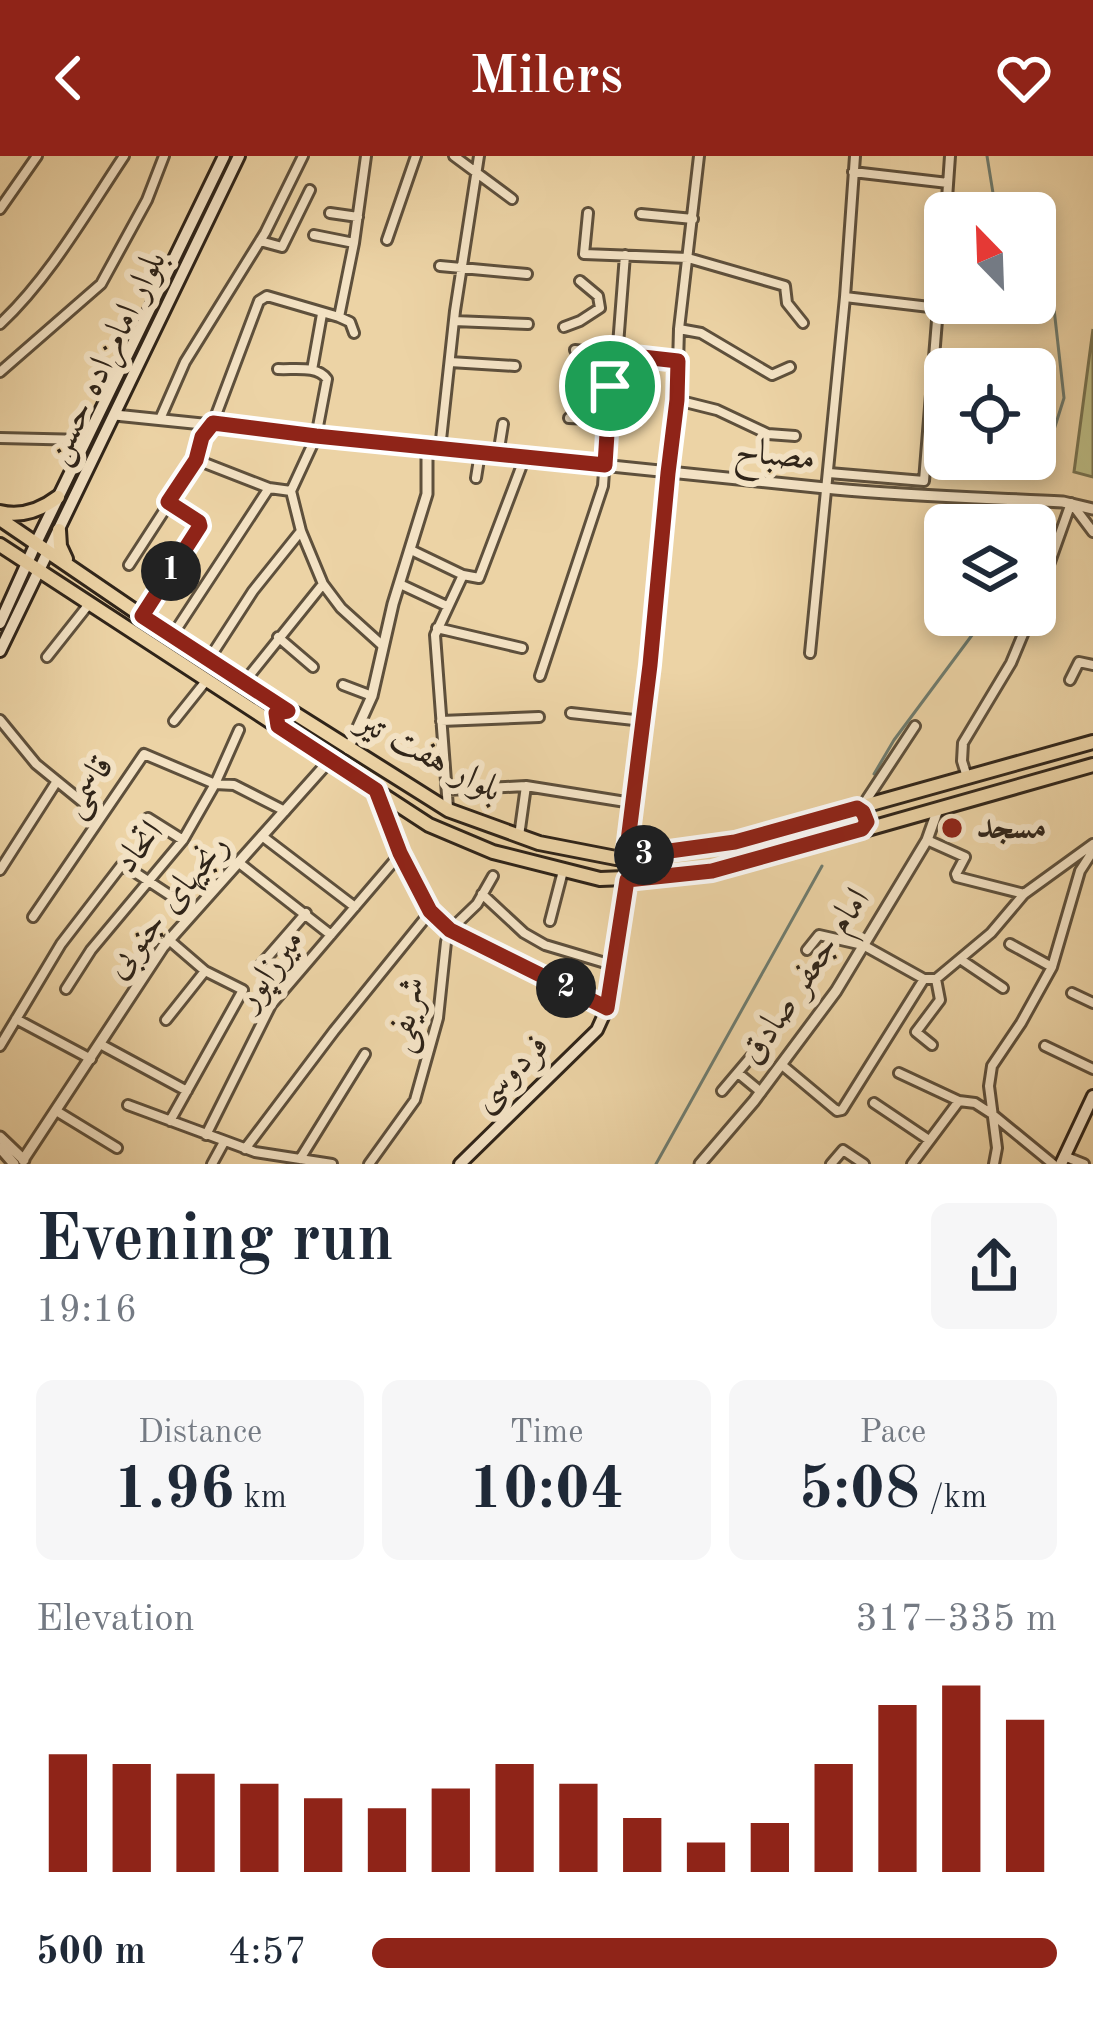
<!DOCTYPE html>
<html lang="en">
<head>
<meta charset="utf-8">
<style>
  body { margin:0; font-family:"Old Standard TT",Amiri,serif; background:#f6f6f7; color:#1f2937; height:100vh; display:flex; flex-direction:column; font-size:45px; white-space:nowrap }
  * { box-sizing:border-box; margin:0 }
  p { font-size:39px; color:#747a83 }
  .icon { flex:none; width:66px; height:66px; fill:none; stroke:currentColor; stroke-width:2; stroke-linecap:round; stroke-linejoin:round }
  .map { position:relative; height:1008px; overflow:hidden }
  .panel { display:flex; flex-direction:column; background:#fff; flex:1 }
  .panel>* { flex:none }
  .needle { width:78px; rotate:337deg }
  .fabs { position:absolute; left:924px; top:36px; display:grid; gap:24px }
  .fabs a { display:grid; place-items:center; width:132px; height:132px; border-radius:18px; background:#fff; box-shadow:0 6px 18px #0003; font-size:60px }
  .pin { position:absolute; display:grid; place-items:center; width:102px; height:102px; color:#fff; margin:-51px; border:6px solid #fff; border-radius:50%; box-shadow:0 3px 12px #0007 }
  .km { position:absolute; width:60px; height:60px; margin:-30px; border-radius:50%; background:#222; color:#fff; font-size:33px; line-height:60px; text-align:center }
  .round { display:grid; place-items:center; flex:none; width:126px; height:126px; border-radius:18px; background:#f6f6f7 }
  .headline { display:flex; align-items:center; justify-content:space-between; height:204px; padding:0 36px }
  h1 { font-size:66px; font-weight:700; line-height:90px }
  .figures { display:grid; grid-template-columns:repeat(3,1fr); gap:18px; height:204px; padding:12px 36px }
  .figures div { display:grid; align-content:center; border-radius:18px; background:#f6f6f7; text-align:center }
  .figures b { font-size:60px; font-weight:700 }
  .figures small { font-size:33px; font-weight:400 }
  .figures p { font-size:33px }
  .chart { height:336px; padding:24px 36px }
  .chart p { display:flex; justify-content:space-between }
  .chart svg { width:100%; height:216px; margin-top:12px; stroke:#8f2418; stroke-width:6 }
  ul { padding:0 36px; list-style:none; font-size:39px }
  li { display:grid; grid-template-columns:192px 144px 1fr; align-items:center; height:90px }
  li i { height:30px; border-radius:15px; background:#8f2418 }
  header { display:flex; justify-content:space-between; align-items:center; height:156px; padding:0 36px; background:#8f2418; color:#fff; font-size:54px; font-weight:700 }
  .map>svg:first-child { display:block }
  .green { fill:#bbbb83; stroke:#75704e; stroke-width:3 }
  .lines { fill:none; stroke-linecap:round; stroke-linejoin:round }
  .stream { stroke:#6f7c6f; stroke-width:3 }
  .minor-casing { stroke:#5e503c; stroke-width:14 }
  .tertiary-casing { stroke:#5e503c; stroke-width:15 }
  .secondary-casing { stroke:#2f2419; stroke-width:16 }
  .primary-casing { stroke:#2f2419; stroke-width:18 }
  .minor { stroke:#f3e2c4; stroke-width:8 }
  .tertiary { stroke:#f3e2c4; stroke-width:9 }
  .secondary { stroke:#f3e2c4; stroke-width:10 }
  .primary { stroke:#ecd3a5; stroke-width:12 }
  .route-casing { stroke:#fff; stroke-width:24 }
  .route { stroke:#8f2418; stroke-width:15 }
  .poi-dot { fill:#8f2418; stroke:#f3e2c4; stroke-width:4.5 }
  .labels { text-anchor:middle; dominant-baseline:central; stroke-width:12; stroke-linejoin:round; paint-order:stroke }
  .street-label { font-size:36px; fill:#2f2419; stroke:#f3e2c4 }
  .poi-label { font-size:36px; font-weight:bold; fill:#2f2419; stroke:#f3e2c4; text-anchor:start }
</style>
</head>
<body>
<header><svg class="icon" aria-label="back" viewBox="0 0 24 24"><path d="M15 5l-7 7 7 7"/></svg>Milers<svg class="icon" aria-label="heart" viewBox="0 0 24 24"><path d="M12 20l-8-8c-3-5 5-10 8-4 3-6 11-1 8 4z"/></svg></header>
<div class="map">
<svg width="1093" height="1008" viewBox="0 0 1093 1008">
  <rect width="100%" height="100%" fill="#ecd3a5"/>
  <filter id="stains"><feTurbulence type="fractalNoise" baseFrequency=".00167" numOctaves="4"/><feColorMatrix values="0 0 0 0 .2 0 0 0 0 .09 0 0 0 0 .02 0 0 0 .5 -.17"/></filter>
  <radialGradient id="worn" r=".72"><stop offset=".6" stop-color="#630" stop-opacity="0"/><stop offset="1" stop-color="#630" stop-opacity=".3"/></radialGradient>
  <path class="green" d="M1093,173V321L1074,316Z"/>
  <g class="lines">
    <path class="stream" d="M987,0L993,37L1011,57
      M1035,85L1048,99L1064,242L1040,318
      M874,618L894,584L987,459
      M656,1008L822,710"/>
    <g class="minor-casing">
      <path id="minor" d="M454,0L512,43
        M855,0L845,141L938,152L945,65
        M853,16L948,27
        M0,53L37,0
        M330,57L358,61
        M588,57L584,98L688,102L785,130L787,147L803,167
        M946,57L950,0
        M641,58L693,63
        M314,79L354,87
        M387,84L416,0
        M260,85L282,91L310,34
        M440,110L527,118
        M339,161L354,87L366,0
        M454,165L528,168
        M0,168C50,121 86,57 124,0
        M564,171L580,165L600,152L598,140L580,125
        M679,173L701,177L772,219L790,211
        M575,194L678,205
        M450,206L515,210
        M278,213C294,214 317,209 327,223L316,281L291,335L301,375L323,428L341,452L383,490
        M312,214L322,158
        M0,216L101,128L147,44L164,0
        M677,244L717,254L768,278L795,280
        M569,262L609,264
        M160,263L185,206L265,77L303,0
        M0,282L86,284
        M440,293L455,155L479,0
        M498,299L503,268
        M197,304L269,332L291,335
        M829,317L924,325L938,152
        M476,322L480,297
        M1072,348L1093,376
        M411,394L463,419L479,422L525,301
        M129,409L197,304L202,282L213,267L259,145L267,140L339,161L350,166L354,177
        M400,428L447,450
        M1035,448L1071,347
        M142,460L199,370V366L168,346
        M437,472L522,492
        M172,480L269,332
        M278,481L313,511
        M810,497L845,141
        M47,501L89,448
        M209,503L253,435L301,375
        M540,520L603,330L610,229L618,189L625,99
        M1070,524L1079,506L1093,509
        M245,525L323,428
        M343,529L372,540
        M571,557L643,565
        M0,564L36,608L101,661
        M174,565L206,525
        M441,565L539,561
        M967,621L962,605L963,587L1011,507L1031,459
        M447,634L526,630L632,647
        M377,635C396,684 413,737 450,774L606,852
        M863,649L915,570
        M448,652L435,479L463,419
        M148,662L183,684
        M262,680L355,751
        M519,680L526,630
        M927,684L965,701L956,718L957,721L1024,738
        M625,701L650,509L677,244L679,173L699,0
        M238,706L331,779
        M0,714L57,625
        M482,738L524,777L545,789L602,806
        M33,761L144,598L215,628L234,629L285,655
        M550,765L563,715
        M169,784L205,815L243,834L170,965
        M1010,788L1052,811
        M807,794L819,779L863,789L924,823H936L991,777L1024,738L1093,688
        M960,803L1003,832
        M259,811L306,757
        M66,833L91,794L183,684L215,628L239,574
        M1072,837L1093,847
        M16,863L91,903
        M166,864L205,815
        M100,888L187,935
        M932,889L916,876L940,844L936,823
        M0,890L61,788L121,710L133,715L194,755
        M1045,890L1093,913
        M782,909L837,955L842,954L924,823
        M738,917L761,936
        M899,917L959,945L975,947L992,958L1053,1008
        M722,935L755,896
        M874,947L929,984
        M128,949L255,996L332,1008
        M58,956L117,992
        M206,979L271,849L401,697
        M245,993L334,875L431,755
        M1064,1000L1084,1008
        M300,1003L365,898
        M212,1008L224,986
        M369,1008L415,944L438,862L446,786L450,774L477,748L493,720
        M831,1008L843,994L864,1008
        M912,1008L959,945
        M994,1008L997,992L989,930L992,910L1021,867L1052,811L1080,715L1093,695"/>
    </g>
    <g class="tertiary-casing">
      <path id="tertiary" d="M115,259C355,283 595,309 835,333C910,340 987,342 1063,346L1093,353
        M348,593L372,540L393,448L427,338V291
        M0,981L24,1004
        M0,992L14,1008
        M23,1004L163,791L330,604
        M700,1008L754,945L836,835L927,684L938,653"/>
    </g>
    <g class="secondary-casing">
      <path id="secondary" d="M0,467L36,387L224,0
        M0,495L239,0
        M460,1008L597,874L607,852L627,724
        M1061,1008L1093,940"/>
    </g>
    <g class="primary-casing">
      <path id="primary" d="M0,356C21,361 41,354 58,341
        M0,363L170,479L429,642L448,654L539,687L616,702L735,686L1093,586
        M59,374L60,390L66,403
        M0,389L429,669L493,696L600,723L676,720L751,706L1093,609"/>
    </g>
    <use href="#minor" class="minor"/>
    <use href="#tertiary" class="tertiary"/>
    <use href="#secondary" class="secondary"/>
    <use href="#primary" class="primary"/>
  </g>
  <g class="lines">
    <g class="route-casing">
      <path id="route" d="M616,198L678,205L677,244L668,317L650,509L626,701L735,686L857,652L863,656L867,666L862,673L712,715L627,724L607,852L450,774L430,755L400,697L376,634L278,570L276,557L288,555L142,460L200,370L199,366L168,346L196,304L202,281L213,267L316,280L605,309L610,230Z"/>
    </g>
    <use href="#route" class="route"/>
  </g>
  <circle class="poi-dot" cx="952" cy="672" r="12"/>
  <g class="labels">
    <g class="street-label">
      <text transform="translate(107 202) rotate(-64)">بلوار امامزاده حسن</text>
      <text transform="translate(775 300) rotate(6)">مصباح</text>
      <text transform="translate(429 601) rotate(28)">بلوار هفت تیر</text>
      <text transform="translate(89 631) rotate(-56)">قاسمی</text>
      <text transform="translate(140 692) rotate(-51)">اتحاد</text>
      <text transform="translate(168 751) rotate(-51)">رنجیهای جنوبی</text>
      <text transform="translate(271 814) rotate(-54)">میرزاپور</text>
      <text transform="translate(806 821) rotate(-56)">امام جعفر صادق</text>
      <text transform="translate(407 859) rotate(-79)">شریفی</text>
      <text transform="translate(511 917) rotate(-44)">فردوسی</text>
    </g>
    <g class="poi-label">
      <text x="976" y="672">مسجد</text>
    </g>
  </g>
  <rect width="100%" height="100%" filter="url(#stains)"/>
  <rect width="100%" height="100%" fill="url(#worn)"/>
</svg>
<div class="fabs">
<a><svg class="needle" viewBox="-14 -14 28 28"><path d="M0-13l5 13h-10z" fill="#e53935"/><path d="M0 13l5-13h-10z" fill="#747a83"/></svg></a>
<a><svg class="icon" aria-label="locate" viewBox="0 0 24 24"><circle cx="12" cy="12" r="6"/><path d="M12 2v4M12 18v4M2 12h4M18 12h4"/></svg></a>
<a><svg class="icon" aria-label="layers" viewBox="0 0 24 24"><path d="M12 4l9 5-9 5-9-5zM3 14l9 5 9-5"/></svg></a>
</div>
<div class="pin" style="left:610px;top:230px;background:#1e9e55"><svg class="icon" aria-label="arrive" viewBox="0 0 24 24"><path d="M6 21V4h12l-3 4 3 4H6"/></svg></div>
<b class="km" style="left:171px;top:415px">1</b>
<b class="km" style="left:566px;top:832px">2</b>
<b class="km" style="left:644px;top:699px">3</b>
</div>
<section class="panel">
<div class="headline"><div><h1>Evening run</h1><p>19:16</p></div><a class="round"><svg class="icon" aria-label="share" viewBox="0 0 24 24"><path d="M12 15V3M7 8l5-5 5 5M5 13v7h14v-7"/></svg></a></div>
<div class="figures">
<div><p>Distance</p><b>1.96<small> km</small></b></div>
<div><p>Time</p><b>10:04</b></div>
<div><p>Pace</p><b>5:08<small> /km</small></b></div>
</div>
<div class="chart"><p><span>Elevation</span>317–335 m</p>
<svg viewBox="0 0 160 44" preserveAspectRatio="none"><path d="M5 44V20M15 44V22M25 44V24M35 44V26M45 44V29M55 44V31M65 44V27M75 44V22M85 44V26M95 44V33M105 44V38M115 44V34M125 44V22M135 44V10M145 44V6M155 44V13"/></svg>
</div>
<ul>
<li><b>500 m</b>4:57<i style="width:100%"></i></li>
</ul>
</section>
</body>
</html>
